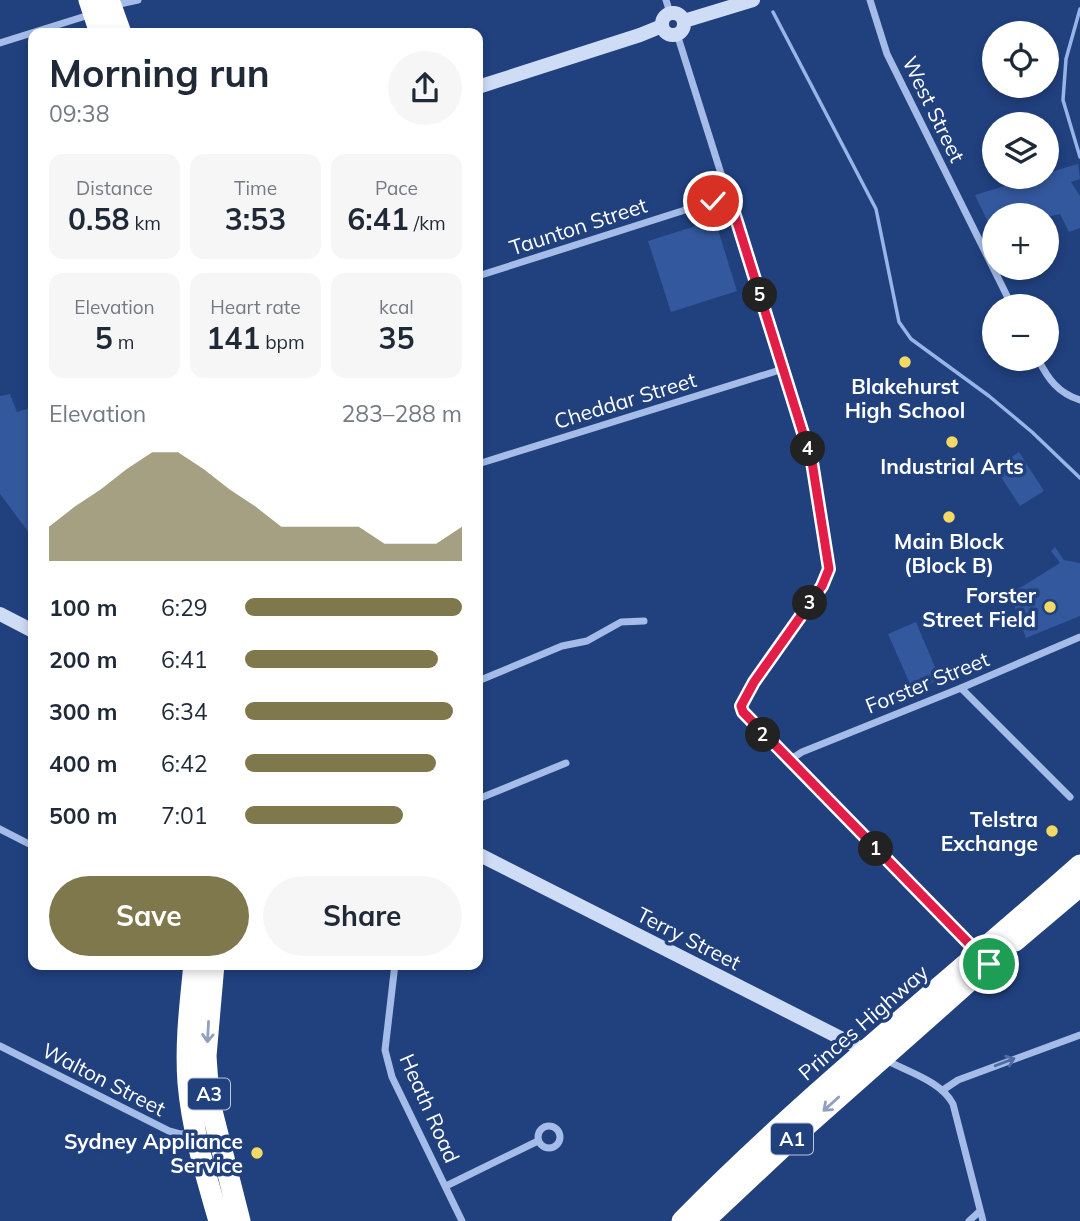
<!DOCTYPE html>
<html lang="en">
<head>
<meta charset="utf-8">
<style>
  body { margin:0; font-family:Mulish,sans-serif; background:#f6f6f7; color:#1f2937; height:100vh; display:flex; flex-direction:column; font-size:26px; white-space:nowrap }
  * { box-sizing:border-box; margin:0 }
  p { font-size:23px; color:#747a83 }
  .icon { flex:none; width:38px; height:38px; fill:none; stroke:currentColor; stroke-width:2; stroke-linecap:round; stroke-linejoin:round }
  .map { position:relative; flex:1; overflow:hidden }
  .drawer { position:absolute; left:28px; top:28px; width:455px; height:942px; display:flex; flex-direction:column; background:#fff; border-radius:14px; box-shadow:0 4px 10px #0003 }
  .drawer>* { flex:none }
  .buttons { position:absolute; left:982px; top:21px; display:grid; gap:14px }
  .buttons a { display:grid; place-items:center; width:77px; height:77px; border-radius:50%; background:#fff; box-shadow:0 4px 10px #0003; font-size:35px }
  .pin { position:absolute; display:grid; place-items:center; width:60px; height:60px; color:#fff; margin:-30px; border:4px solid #fff; border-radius:50%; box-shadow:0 2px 7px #0007 }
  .km { position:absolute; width:35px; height:35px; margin:-18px; border-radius:50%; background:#222; color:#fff; font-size:19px; line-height:35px; text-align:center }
  .round { display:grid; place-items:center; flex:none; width:74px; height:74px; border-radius:37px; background:#f6f6f7 }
  .headline { display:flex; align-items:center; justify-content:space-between; height:119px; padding:0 21px }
  h1 { font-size:38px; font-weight:700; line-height:52px }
  .figures { display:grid; grid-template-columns:repeat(3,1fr); gap:10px; height:119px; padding:7px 21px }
  .figures div { display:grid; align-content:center; border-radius:14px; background:#f6f6f7; text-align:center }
  .figures b { font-size:30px; font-weight:700 }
  .figures small { font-size:19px; font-weight:400 }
  .figures p { font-size:19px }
  .chart { height:196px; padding:14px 21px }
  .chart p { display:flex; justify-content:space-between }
  .chart svg { width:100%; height:126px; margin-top:7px; fill:#7f784c; opacity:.7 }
  .primary-button { display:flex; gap:14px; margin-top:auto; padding:14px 21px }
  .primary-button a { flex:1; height:80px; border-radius:42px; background:#7f784c; color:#fff; font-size:28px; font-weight:700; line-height:80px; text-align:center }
  .primary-button a+a { background:#f6f6f7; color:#1f2937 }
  ul { padding:0 21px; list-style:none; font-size:23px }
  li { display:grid; grid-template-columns:112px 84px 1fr; align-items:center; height:52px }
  li i { height:18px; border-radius:9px; background:#7f784c }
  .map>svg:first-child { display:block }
  .green { fill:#33589d }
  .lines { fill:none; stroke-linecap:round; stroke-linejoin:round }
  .stream { stroke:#98b5e9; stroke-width:3.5 }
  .street { stroke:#a4bce7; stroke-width:7 }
  .secondary { stroke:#cfdcf6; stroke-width:14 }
  .highway { stroke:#fff; stroke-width:21 }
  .oneway { stroke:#90a0be }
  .oneway2 { stroke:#4e6ba3 }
  .route-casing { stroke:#fff; stroke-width:14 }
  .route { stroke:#e11d48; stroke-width:9 }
  .poi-dot { fill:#f4d965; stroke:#20407e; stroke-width:2.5 }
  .labels { text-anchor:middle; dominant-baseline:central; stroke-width:7; stroke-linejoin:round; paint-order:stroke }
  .shield { fill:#20407e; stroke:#bcc6d8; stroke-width:2 }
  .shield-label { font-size:19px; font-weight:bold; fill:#fff }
  .street-label { font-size:21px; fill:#fff; stroke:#20407e }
  .poi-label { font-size:21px; font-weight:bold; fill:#fff; stroke:#20407e }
</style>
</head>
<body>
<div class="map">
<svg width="1080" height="1221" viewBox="0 0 1080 1221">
  <rect width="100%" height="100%" fill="#20407e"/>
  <path class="green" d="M1078,164L1080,179L1071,182L1080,196V228L1069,232L1060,214L1047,217L1046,215H994L993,233L975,195L1035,177H1046L1047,173Z
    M715,220L737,291L671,312L648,241Z
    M10,394L17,412L33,407V538L0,494V396Z
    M1019,452L1044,491L1020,506L995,468Z
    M1055,547L1064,560L1080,563V616L1026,638L1010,594L1060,563L1051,551Z
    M916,622L940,679L913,691L888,634Z"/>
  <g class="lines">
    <path class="stream" d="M1080,9L1066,59L1063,100L1080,157
      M773,12L876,209L899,322L911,339L989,396L1032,432L1080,478"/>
    <path class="street" d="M666,0L670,13
      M870,0L887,54L1012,306
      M115,5L138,0
      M677,34L812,462L828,562L827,575L822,586L754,682L741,706L743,712L989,964
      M0,43L89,15
      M478,276L729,196
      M1038,359C1048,379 1058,393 1080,400
      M478,464L783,369
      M478,681L562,646L587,641L621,622L644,621
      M961,688L1070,797
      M788,761L802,752L961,688L1080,637
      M478,799L566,763
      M0,829L33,846
      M395,964L385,1050L392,1077L462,1221
      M0,1046L169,1131L180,1134L195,1133
      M886,1060C908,1072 941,1081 953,1104L983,1221
      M943,1090L958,1080L1080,1035
      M538 1137a11 11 0 1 1 22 0a11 11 0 1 1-22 0Z
      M446,1186L538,1141
      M969,1221L980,1211"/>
    <path class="secondary" d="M662 24a11 11 0 1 1 22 0a11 11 0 1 1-22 0Z
      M684,21L753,0
      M478,87L640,35L662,26
      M0,614L33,631
      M478,854L870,1053"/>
    <path class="highway" d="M89,0L100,33
      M109,0L121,33
      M1015,941L1080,886
      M194,964C190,1004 185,1043 188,1083C192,1130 206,1176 219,1221
      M214,964L206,1056L209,1099L240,1221
      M682,1221C807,1094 947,983 1080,865
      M704,1221L787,1143L973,978"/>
  </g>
  <defs><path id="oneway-shaft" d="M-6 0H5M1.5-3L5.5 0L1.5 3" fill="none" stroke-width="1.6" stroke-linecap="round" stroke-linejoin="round" transform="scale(1.75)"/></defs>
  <g class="oneway">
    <use href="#oneway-shaft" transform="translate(208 1032) rotate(93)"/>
    <use href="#oneway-shaft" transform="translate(831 1104) rotate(138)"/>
  </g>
  <use class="oneway2" href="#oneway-shaft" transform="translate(1005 1062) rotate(-21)"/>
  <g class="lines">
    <g class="route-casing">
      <path id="route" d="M713,201L729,196L812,462L829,569L822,586L754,682L741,706L743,712L989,964"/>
    </g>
    <use href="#route" class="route"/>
  </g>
  <g class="poi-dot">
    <circle cx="905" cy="362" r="7"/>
    <circle cx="952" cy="442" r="7"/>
    <circle cx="949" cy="517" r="7"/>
    <circle cx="1050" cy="607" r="7"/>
    <circle cx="1052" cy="831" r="7"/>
    <circle cx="257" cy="1153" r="7"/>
  </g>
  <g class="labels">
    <g class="shield">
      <rect x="188" y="1078.5" width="42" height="31" rx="5"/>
      <rect x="771" y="1123.5" width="42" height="31" rx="5"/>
    </g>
    <g class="shield-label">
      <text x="209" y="1094">A3</text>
      <text x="792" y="1139">A1</text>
    </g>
    <g class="street-label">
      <text transform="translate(934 109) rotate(64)">West Street</text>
      <text transform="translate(578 226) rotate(-18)">Taunton Street</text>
      <text transform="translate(625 400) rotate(-17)">Cheddar Street</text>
      <text transform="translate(927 682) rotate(-22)">Forster Street</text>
      <text transform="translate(689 938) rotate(27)">Terry Street</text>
      <text transform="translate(863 1022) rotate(-41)">Princes Highway</text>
      <text transform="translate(104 1079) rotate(27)">Walton Street</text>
      <text transform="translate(430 1108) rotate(66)">Heath Road</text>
    </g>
    <g class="poi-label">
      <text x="905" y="386">Blakehurst<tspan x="905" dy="24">High School</tspan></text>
      <text x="952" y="466">Industrial Arts</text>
      <text x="949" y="541">Main Block<tspan x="949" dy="24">(Block B)</tspan></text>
      <text x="1036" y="595" text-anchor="end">Forster<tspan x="1036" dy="24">Street Field</tspan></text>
      <text x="1038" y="819" text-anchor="end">Telstra<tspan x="1038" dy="24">Exchange</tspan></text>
      <text x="243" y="1141" text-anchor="end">Sydney Appliance<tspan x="243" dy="24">Service</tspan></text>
    </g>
  </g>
</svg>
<div class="buttons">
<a><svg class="icon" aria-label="locate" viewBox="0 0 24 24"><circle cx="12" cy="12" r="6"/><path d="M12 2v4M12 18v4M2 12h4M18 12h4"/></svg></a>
<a><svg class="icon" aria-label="layers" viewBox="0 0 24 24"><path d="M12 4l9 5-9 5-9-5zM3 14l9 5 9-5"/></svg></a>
<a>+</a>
<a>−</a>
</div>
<div class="pin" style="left:989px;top:964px;background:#1e9e55"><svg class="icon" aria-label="arrive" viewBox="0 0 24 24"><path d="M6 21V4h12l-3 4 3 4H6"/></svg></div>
<div class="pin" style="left:713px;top:201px;background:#d93025"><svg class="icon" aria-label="check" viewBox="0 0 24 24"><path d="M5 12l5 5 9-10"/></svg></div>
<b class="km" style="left:876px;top:849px">1</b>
<b class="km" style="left:763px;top:735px">2</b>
<b class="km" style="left:810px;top:603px">3</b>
<b class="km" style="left:808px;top:449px">4</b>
<b class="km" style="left:760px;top:295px">5</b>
<section class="drawer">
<div class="headline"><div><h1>Morning run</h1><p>09:38</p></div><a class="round"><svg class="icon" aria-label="share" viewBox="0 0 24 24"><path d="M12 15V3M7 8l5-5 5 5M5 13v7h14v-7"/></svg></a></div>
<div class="figures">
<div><p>Distance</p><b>0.58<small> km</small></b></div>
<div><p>Time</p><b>3:53</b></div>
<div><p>Pace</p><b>6:41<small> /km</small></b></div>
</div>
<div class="figures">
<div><p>Elevation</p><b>5<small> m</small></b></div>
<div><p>Heart rate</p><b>141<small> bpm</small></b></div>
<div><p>kcal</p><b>35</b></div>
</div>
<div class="chart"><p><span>Elevation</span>283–288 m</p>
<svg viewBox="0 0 160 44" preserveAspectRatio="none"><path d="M0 44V32L10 25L20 19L30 12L40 6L50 6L60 12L70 19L80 25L90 32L100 32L110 32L120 32L130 38L140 38L150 38L160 32V44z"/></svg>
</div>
<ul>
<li><b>100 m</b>6:29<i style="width:100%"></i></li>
<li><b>200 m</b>6:41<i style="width:89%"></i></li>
<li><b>300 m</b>6:34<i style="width:96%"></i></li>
<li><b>400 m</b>6:42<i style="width:88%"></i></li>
<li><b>500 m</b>7:01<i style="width:73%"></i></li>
</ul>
<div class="primary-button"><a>Save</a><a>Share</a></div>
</section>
</div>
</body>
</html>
